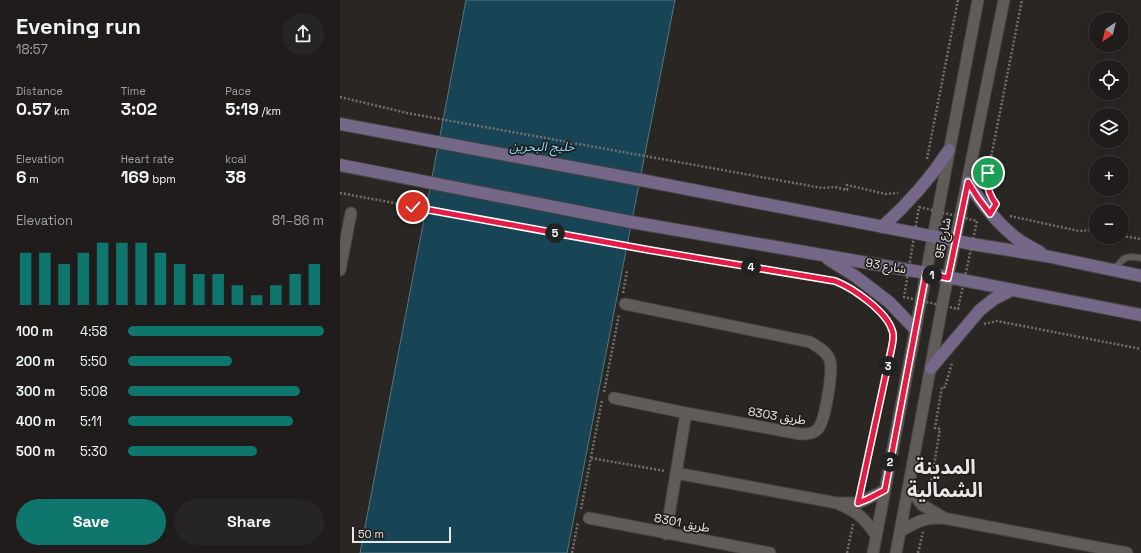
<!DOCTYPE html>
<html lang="en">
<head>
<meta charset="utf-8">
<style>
  body { margin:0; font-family:"Space Grotesk","Noto Sans Arabic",sans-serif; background:#272524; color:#f1f3f6; height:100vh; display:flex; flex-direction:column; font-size:15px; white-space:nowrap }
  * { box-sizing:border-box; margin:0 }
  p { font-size:13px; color:#a1a1a3 }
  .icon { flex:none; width:22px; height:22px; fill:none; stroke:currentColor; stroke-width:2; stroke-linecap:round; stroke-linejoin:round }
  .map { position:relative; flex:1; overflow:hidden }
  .drawer { display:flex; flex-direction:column; background:#1f1c1b; width:340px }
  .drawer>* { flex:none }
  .needle { width:26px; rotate:215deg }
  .fabs { position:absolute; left:749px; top:12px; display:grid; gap:8px }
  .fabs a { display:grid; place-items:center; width:40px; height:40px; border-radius:50%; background:#1f1c1b; box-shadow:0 2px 10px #0003,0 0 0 1px #3c3a3a; font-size:20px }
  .scale { position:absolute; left:12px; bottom:10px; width:99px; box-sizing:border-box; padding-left:4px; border:2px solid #eae8e6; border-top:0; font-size:11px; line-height:14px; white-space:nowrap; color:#eae8e6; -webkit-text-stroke:3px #201d1a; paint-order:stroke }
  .pin { position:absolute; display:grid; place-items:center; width:34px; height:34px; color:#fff; margin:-17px; border:2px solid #fff; border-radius:50%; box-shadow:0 1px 4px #0007 }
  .km { position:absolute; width:20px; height:20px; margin:-10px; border-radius:50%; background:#222; color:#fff; font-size:11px; line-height:20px; text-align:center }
  .round { display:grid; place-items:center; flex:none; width:42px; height:42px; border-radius:21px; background:#272524 }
  .head { display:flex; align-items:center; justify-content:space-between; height:68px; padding:0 16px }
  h1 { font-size:22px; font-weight:600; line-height:30px }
  .stats { display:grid; grid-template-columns:repeat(3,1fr); gap:6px; height:68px; padding:4px 16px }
  .stats div { display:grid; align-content:center }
  .stats b { font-size:17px; font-weight:600 }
  .stats small { font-size:11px; font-weight:400 }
  .stats p { font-size:11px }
  .chart { height:112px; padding:8px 16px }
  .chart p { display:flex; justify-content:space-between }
  .chart svg { width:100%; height:72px; margin-top:4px; stroke:#0f766e; stroke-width:6 }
  .action { display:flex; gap:8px; margin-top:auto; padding:8px 16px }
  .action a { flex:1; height:46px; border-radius:24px; background:#0f766e; color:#fff; font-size:16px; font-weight:600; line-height:46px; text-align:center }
  .action a+a { background:#272524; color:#f1f3f6 }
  ul { padding:0 16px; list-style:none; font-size:13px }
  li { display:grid; grid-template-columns:64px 48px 1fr; align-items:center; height:30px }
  li i { height:10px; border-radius:5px; background:#0f766e }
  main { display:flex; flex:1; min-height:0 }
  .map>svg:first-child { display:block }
  .water { fill:#174555; stroke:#567680 }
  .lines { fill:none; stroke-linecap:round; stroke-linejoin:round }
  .lane-casing { stroke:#464341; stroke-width:8 }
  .street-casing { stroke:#464341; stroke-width:13 }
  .secondary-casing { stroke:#464341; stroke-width:14 }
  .path { stroke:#73716f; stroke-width:2.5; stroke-dasharray:2 2; stroke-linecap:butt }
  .lane { stroke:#5f5c59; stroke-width:5.5 }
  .street { stroke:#5f5c59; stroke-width:11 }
  .secondary { stroke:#746788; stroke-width:12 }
  .route-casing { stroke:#fff; stroke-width:8 }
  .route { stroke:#e11d48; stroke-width:5 }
  .labels { text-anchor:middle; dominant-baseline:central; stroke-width:3.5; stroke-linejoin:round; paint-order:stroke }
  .street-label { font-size:12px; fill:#eae8e6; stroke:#201d1a }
  .water-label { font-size:13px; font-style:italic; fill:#7fd9fb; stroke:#201d1a }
  .town-label { font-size:20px; font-weight:bold; fill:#eae8e6; stroke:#201d1a }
</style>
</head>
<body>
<main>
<section class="drawer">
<div class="head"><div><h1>Evening run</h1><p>18:57</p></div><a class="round"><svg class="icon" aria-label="share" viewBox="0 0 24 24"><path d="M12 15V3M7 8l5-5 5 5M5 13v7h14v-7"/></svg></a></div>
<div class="stats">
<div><p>Distance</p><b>0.57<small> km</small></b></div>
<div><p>Time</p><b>3:02</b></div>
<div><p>Pace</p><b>5:19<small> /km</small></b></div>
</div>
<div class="stats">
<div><p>Elevation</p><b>6<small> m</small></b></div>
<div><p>Heart rate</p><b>169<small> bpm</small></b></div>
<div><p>kcal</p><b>38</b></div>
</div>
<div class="chart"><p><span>Elevation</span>81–86 m</p>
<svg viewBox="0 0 160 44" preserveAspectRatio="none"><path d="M5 44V12M15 44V12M25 44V19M35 44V12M45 44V6M55 44V6M65 44V6M75 44V12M85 44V19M95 44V25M105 44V25M115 44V32M125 44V38M135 44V32M145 44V25M155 44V19"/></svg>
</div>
<ul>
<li><b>100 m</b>4:58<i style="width:100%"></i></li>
<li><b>200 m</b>5:50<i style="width:53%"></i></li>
<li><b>300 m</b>5:08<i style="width:88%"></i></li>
<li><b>400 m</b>5:11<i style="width:84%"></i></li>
<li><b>500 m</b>5:30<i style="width:66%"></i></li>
</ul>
<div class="action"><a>Save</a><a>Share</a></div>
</section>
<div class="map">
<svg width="801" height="553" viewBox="0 0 801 553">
  <rect width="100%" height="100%" fill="#292624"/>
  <path class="water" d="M126,0H335L227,553H20Z"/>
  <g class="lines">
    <g class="lane-casing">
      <path id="lane" d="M774,270C783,258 785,255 801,258"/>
    </g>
    <g class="street-casing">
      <path id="street" d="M0,270L11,213
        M274,398L346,413L460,434C467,434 473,434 478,429C485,421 493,372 490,361C488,352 478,347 470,342L285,304
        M336,473L497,503H518L523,501L545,490
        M569,488L582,505L603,517
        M499,504C519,513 524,518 536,535
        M249,518L430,553
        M561,531C578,521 583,518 603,518L787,553
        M326,534L346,413
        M533,553L638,0
        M556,553L602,306L664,0"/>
    </g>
    <g class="secondary-casing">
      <path id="secondary" d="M0,124L301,180L632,244L706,256L801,276
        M0,165L291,222L586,273L801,315
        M628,182C641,203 656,222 676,238C683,243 692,248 700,252
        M542,227C568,204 590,179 609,150
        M488,259L515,276L549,302L575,329
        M591,368L640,310L654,299L672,290"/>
    </g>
    <path class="path" d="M0,97L67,113L482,188L495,187L507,190V185L546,194L558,193
      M587,159L618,0
      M648,188V173L682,0
      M0,193L309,250L495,281L503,284
      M579,207L637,221L618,309L564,297Z
      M670,216L739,231L750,230L756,231
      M782,236L801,239
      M283,293L287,271
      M644,324L657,321L801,349
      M264,392L279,314
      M251,458L325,471
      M520,490L552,346C553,326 550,323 536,309
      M589,496L600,429L595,428L602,387H605L612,363
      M241,509L262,400
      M232,553L238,522
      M507,553L513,524
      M578,553L583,532"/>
    <use href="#lane" class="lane"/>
    <use href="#street" class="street"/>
    <use href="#secondary" class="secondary"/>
  </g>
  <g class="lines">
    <g class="route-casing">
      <path id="route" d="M73,207L309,250L495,281C513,288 546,311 552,330C554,334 553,341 552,346L518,503L528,499L545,490L586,273L608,278L628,182L638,198L650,214L656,204C649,195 646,185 648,173"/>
    </g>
    <use href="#route" class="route"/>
  </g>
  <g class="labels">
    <g class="street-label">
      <text transform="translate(603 238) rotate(-79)">شارع 95</text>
      <text transform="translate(546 266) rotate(10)">شارع 93</text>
      <text transform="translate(437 416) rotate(9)">طريق 8303</text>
      <text transform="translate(342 523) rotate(11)">طريق 8301</text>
    </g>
    <g class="water-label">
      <text x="202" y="146">خليج البحرين</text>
    </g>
    <g class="town-label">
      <text x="605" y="467">المدينة<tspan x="605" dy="23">الشمالية</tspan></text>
    </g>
  </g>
</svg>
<div class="fabs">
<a><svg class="needle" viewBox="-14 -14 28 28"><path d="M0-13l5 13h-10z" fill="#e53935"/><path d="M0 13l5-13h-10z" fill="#a1a1a3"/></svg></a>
<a><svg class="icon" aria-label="locate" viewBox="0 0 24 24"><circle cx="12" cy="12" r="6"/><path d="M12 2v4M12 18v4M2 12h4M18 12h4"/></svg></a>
<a><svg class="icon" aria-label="layers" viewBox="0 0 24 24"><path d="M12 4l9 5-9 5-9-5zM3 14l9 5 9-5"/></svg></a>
<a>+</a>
<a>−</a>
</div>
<div class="scale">50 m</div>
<div class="pin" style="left:648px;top:173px;background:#1e9e55"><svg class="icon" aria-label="arrive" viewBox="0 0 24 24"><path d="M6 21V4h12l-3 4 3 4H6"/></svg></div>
<div class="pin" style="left:73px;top:207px;background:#d93025"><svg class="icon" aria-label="check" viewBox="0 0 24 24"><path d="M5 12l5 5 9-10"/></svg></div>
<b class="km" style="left:592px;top:275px">1</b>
<b class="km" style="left:550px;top:462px">2</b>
<b class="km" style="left:548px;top:366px">3</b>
<b class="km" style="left:411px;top:267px">4</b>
<b class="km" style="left:215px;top:233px">5</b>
</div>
</main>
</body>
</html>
